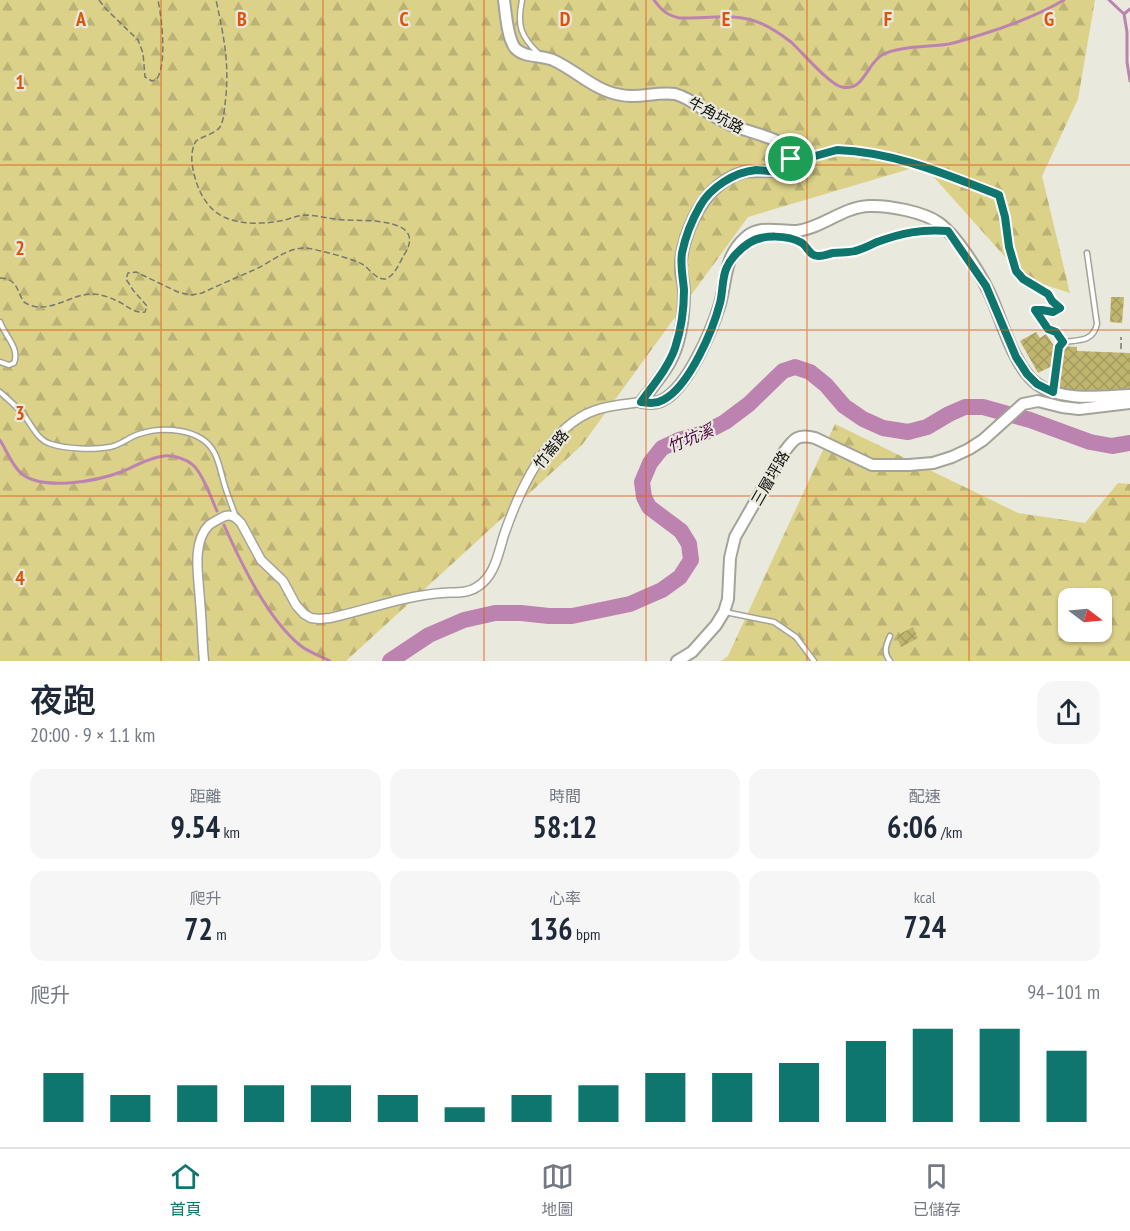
<!DOCTYPE html>
<html lang="zh-TW">
<head>
<meta charset="utf-8">
<style>
  body { margin:0; font-family:"PT Sans Narrow","Noto Sans TC",sans-serif; background:#f6f6f7; color:#1f2937; height:100vh; display:flex; flex-direction:column; font-size:22px; white-space:nowrap }
  * { box-sizing:border-box; margin:0 }
  p { font-size:20px; color:#747a83 }
  .icon { flex:none; width:33px; height:33px; fill:none; stroke:currentColor; stroke-width:2; stroke-linecap:round; stroke-linejoin:round }
  .map { position:relative; height:661px; overflow:hidden }
  .side { display:flex; flex-direction:column; background:#fff; flex:1 }
  .side>* { flex:none }
  .needle { width:39px; rotate:106deg }
  .buttons { position:absolute; left:1058px; top:588px; display:grid; gap:12px }
  .buttons a { display:grid; place-items:center; width:54px; height:54px; border-radius:12px; background:#fff; box-shadow:0 2px 4px #0004; font-size:30px }
  .pin { position:absolute; display:grid; place-items:center; width:51px; height:51px; color:#fff; margin:-26px; border:3px solid #fff; border-radius:50%; box-shadow:0 2px 6px #0007 }
  .round { display:grid; place-items:center; flex:none; width:63px; height:63px; border-radius:18px; background:#f6f6f7 }
  .summary { display:flex; align-items:center; justify-content:space-between; height:102px; padding:0 30px }
  h1 { font-size:33px; font-weight:600; line-height:45px }
  .figures { display:grid; grid-template-columns:repeat(3,1fr); gap:9px; height:102px; padding:6px 30px }
  .figures div { display:grid; align-content:center; border-radius:15px; background:#f6f6f7; text-align:center }
  .figures b { font-size:30px; font-weight:600 }
  .figures small { font-size:16px; font-weight:400 }
  .figures p { font-size:16px }
  .chart { height:168px; padding:12px 30px }
  .chart p { display:flex; justify-content:space-between }
  .chart svg { width:100%; height:108px; margin-top:6px; stroke:#0f766e; stroke-width:6 }
  .menu { display:flex; justify-content:space-around; align-items:center; height:84px; border-top:2px solid #e0e1e3; background:#fff; font-size:16px; color:#747a83 }
  .menu a { display:grid; justify-items:center; gap:3px }
  .menu .current { color:#0f766e }
  .map>svg:first-child { display:block }
  .forest { fill:url(#forest-firs); fill-rule:evenodd }
  .lines { fill:none; stroke-linecap:round; stroke-linejoin:round }
  .stream { stroke:#bd83b0; stroke-width:3 }
  .river { stroke:#bd83b0; stroke-width:16 }
  .building { fill:url(#building-cross-hatch) }
  .service-casing { stroke:#a4a399; stroke-width:7 }
  .minor-casing { stroke:#a4a399; stroke-width:11 }
  .tertiary-casing { stroke:#a4a399; stroke-width:14 }
  .path { stroke:#797871; stroke-width:1.5; stroke-dasharray:6 3; stroke-linecap:butt }
  .service { stroke:#fff; stroke-width:4 }
  .minor { stroke:#fff; stroke-width:8 }
  .tertiary { stroke:#fff; stroke-width:10 }
  .route-casing { stroke:#fff; stroke-width:12 }
  .route { stroke:#0f766e; stroke-width:8 }
  .grid { fill:none; stroke:#dd550c; stroke-width:1.5; stroke-opacity:0.55 }
  .labels { text-anchor:middle; dominant-baseline:central; stroke-width:4.5; stroke-linejoin:round; paint-order:stroke }
  .street-label { font-size:15px; fill:#100f0c; stroke:#eae9de }
  .water-label { font-size:16px; font-style:italic; fill:#4c0443; stroke:#eae9de }
  .grid-label { font-size:20px; text-anchor:middle; font-weight:bold; fill:#dd550c; stroke:#eae9de; stroke-width:4.5; stroke-linejoin:round; paint-order:stroke }
</style>
</head>
<body>
<div class="map">
<svg width="1130" height="661" viewBox="0 0 1130 661">
  <defs>
    <pattern id="forest-firs" width="22" height="20" patternUnits="userSpaceOnUse" patternTransform="scale(1.5)"><rect width="22" height="20" fill="#dbd189"/><path d="M5 1l3.5 6h-7zM16 11l3.5 6h-7z" fill="#bbb275"/></pattern>
    <pattern id="building-cross-hatch" width="8" height="8" patternUnits="userSpaceOnUse" patternTransform="scale(1.5)"><rect width="8" height="8" fill="#c0b56e"/><path d="M0 0l8 8M0 8l8-8" fill="none" stroke="#a49a5e"/></pattern>
  </defs>
  <rect width="100%" height="100%" fill="#eae9de"/>
  <path class="forest" d="M0,0H1095L1078,99L1042,176L1070,293L1024,278L923,165L748,217L582,445L346,661H0Z
    M835,424L1018,513L1085,523L1118,483L1130,484V661H721L728,656ZM1068,598H1101V632H1068Z"/>
  <g class="lines">
    <path class="stream" d="M654,0C661,10 667,15 679,18C706,19 735,12 760,23C771,27 782,35 791,42C802,52 830,85 842,87C864,92 867,63 882,55C897,46 931,47 949,44C959,42 970,38 980,35C1009,26 1037,16 1064,0
      M1109,0L1124,14L1127,32V62L1130,81
      M1124,14L1130,9
      M0,440C7,451 12,466 22,474C44,491 97,481 121,472C134,467 149,457 164,456C173,455 187,459 194,466C204,476 211,498 217,511
      M224,525C241,563 268,620 301,646C309,652 320,656 330,661"/>
    <path class="river" d="M390,661L429,635L464,620L495,613H521L549,616H572L630,604L662,590L680,577L691,560L689,544L681,531L649,507L644,497L642,482L650,463L662,448L679,440L704,433L725,422L749,404L783,371L795,367L810,372L826,385L844,406L863,419L883,428L908,432L927,427L949,414L965,407H983L1030,420L1090,442L1112,446L1130,443"/>
  </g>
  <path class="building" d="M1111,297H1124L1122,323L1110,322Z
    M1036,332L1040,338L1046,334L1056,349L1054,365L1038,373L1020,341Z
    M1063,346L1077,347V351L1130,353V391L1059,390Z
    M913,627L918,638L901,647L896,636Z"/>
  <g class="lines">
    <g class="service-casing">
      <path id="service" d="M522,0C517,25 520,36 539,54
        M792,159C808,159 823,152 838,150C851,149 863,152 875,154C918,161 959,179 999,195
        M739,252C755,236 781,232 801,243C807,246 810,252 814,256H821L833,253L854,251L877,242L915,231L928,230L945,231
        M0,322C5,336 20,348 14,363L9,365L0,362
        M1053,391L1059,347L1063,342C1079,340 1093,342 1097,324L1087,253
        M0,392C8,399 16,406 23,414C32,425 37,440 51,444C66,449 94,450 110,447C121,445 129,437 139,434C162,426 201,428 214,452C219,461 221,473 224,483C227,494 232,506 236,517
        M725,612L774,622L796,637L814,661
        M890,661C883,653 886,645 890,636"/>
    </g>
    <g class="minor-casing">
      <path id="minor" d="M204,661C202,641 202,621 200,601C199,579 191,543 209,525C212,523 217,520 221,518C229,513 235,516 241,523L261,560L283,581L296,605L304,614L311,618L319,619L330,618C367,610 403,596 442,593C453,592 467,594 477,587C495,576 498,554 504,535C519,491 548,426 596,410C610,405 626,404 641,402"/>
    </g>
    <g class="tertiary-casing">
      <path id="tertiary" d="M504,0C506,14 507,37 515,48C524,58 541,55 553,60C577,71 595,91 621,95C639,99 657,91 675,94C687,97 697,105 707,112C714,117 723,121 731,125C745,131 775,137 785,146C789,149 791,154 791,158C790,177 757,169 744,172C716,180 699,204 689,229C685,241 680,255 681,269C681,276 684,283 684,291C684,313 681,342 670,362C663,375 650,390 641,402
        M641,402C649,403 656,404 663,400C688,387 712,330 720,304C727,279 724,257 745,238C760,224 779,232 797,231C822,228 843,207 869,206C888,205 924,212 939,223C958,237 984,279 993,301C1003,325 1015,368 1037,384C1061,402 1102,396 1130,395
        M677,661L692,652L716,625L724,612L728,599L730,558L735,537L782,455C793,440 796,433 815,438L872,465H909L933,463L952,457L969,449L983,440L1023,404L1038,401L1062,407L1079,409L1130,403"/>
    </g>
    <path class="path" d="M99,0L106,9L138,40L143,53L145,77L152,81L157,79C167,62 162,20 158,0
      M1001,202C1005,218 1011,269 1021,278C1025,282 1032,283 1037,286C1046,293 1053,300 1060,308C1050,314 1046,308 1035,311L1048,329L1056,332L1060,336
      M0,278C18,279 16,290 24,302C47,317 69,294 92,294C100,294 109,297 115,300C126,304 133,314 145,312L147,306L133,290L126,279L128,273L136,272L180,293L192,295L202,293C219,285 238,277 256,269C271,262 288,247 306,248C316,249 354,259 362,264C369,268 376,280 385,279C394,277 400,262 404,255C428,218 368,221 348,220C334,220 321,216 307,215C299,215 292,218 285,220C267,224 243,225 226,218C210,211 201,197 196,181C192,168 189,153 196,141C203,136 215,134 220,127C224,120 224,111 225,104C230,65 224,37 216,0
      M1121,349V337"/>
    <use href="#service" class="service"/>
    <use href="#minor" class="minor"/>
    <use href="#tertiary" class="tertiary"/>
  </g>
  <g class="lines">
    <g class="route-casing">
      <path id="route" d="M837,150C895,152 947,175 999,195L1005,217L1009,247L1016,271L1023,279L1048,294L1052,301L1060,308L1053,312L1042,310H1035L1048,329L1056,332L1063,342L1059,347L1053,392L1037,384L1027,374L1016,357L986,286L948,231C921,229 902,233 877,242C870,245 863,249 855,251C848,253 840,252 833,253C828,254 824,256 819,256C810,257 808,247 802,243C788,235 762,234 749,243C741,248 731,258 727,267C722,276 723,292 720,303C713,330 689,387 663,400C656,404 649,403 641,402C653,385 668,368 675,348C681,330 684,309 684,290C683,277 680,266 682,253C685,238 692,220 700,206C710,188 734,172 756,170C764,170 775,173 783,170C788,168 789,163 791,159H804Z"/>
    </g>
    <use href="#route" class="route"/>
  </g>
  <path class="grid" d="M161,0V661M323,0V661M484,0V661M646,0V661M807,0V661M969,0V661M0,165H1130M0,330H1130M0,496H1130"/>
  <g class="labels">
    <g class="street-label">
      <text transform="translate(716 115) rotate(28)">牛角坑路</text>
      <text transform="translate(551 449) rotate(-51)">竹崙路</text>
      <text transform="translate(770 478) rotate(-60)">三層坪路</text>
    </g>
    <g class="water-label">
      <text transform="translate(690 438) rotate(-23)">竹坑溪</text>
    </g>
  </g>
  <g class="grid-label">
    <text x="81" y="26">A</text>
    <text x="242" y="26">B</text>
    <text x="404" y="26">C</text>
    <text x="565" y="26">D</text>
    <text x="726" y="26">E</text>
    <text x="888" y="26">F</text>
    <text x="1049" y="26">G</text>
    <text x="20" y="89">1</text>
    <text x="20" y="255">2</text>
    <text x="20" y="420">3</text>
    <text x="20" y="585">4</text>
  </g>
</svg>
<div class="buttons">
<a><svg class="needle" viewBox="-14 -14 28 28"><path d="M0-13l5 13h-10z" fill="#e53935"/><path d="M0 13l5-13h-10z" fill="#747a83"/></svg></a>
</div>
<div class="pin" style="left:791px;top:159px;background:#1e9e55"><svg class="icon" aria-label="arrive" viewBox="0 0 24 24"><path d="M6 21V4h12l-3 4 3 4H6"/></svg></div>
</div>
<section class="side">
<div class="summary"><div><h1>夜跑</h1><p>20:00 · 9 × 1.1 km</p></div><a class="round"><svg class="icon" aria-label="share" viewBox="0 0 24 24"><path d="M12 15V3M7 8l5-5 5 5M5 13v7h14v-7"/></svg></a></div>
<div class="figures">
<div><p>距離</p><b>9.54<small> km</small></b></div>
<div><p>時間</p><b>58:12</b></div>
<div><p>配速</p><b>6:06<small> /km</small></b></div>
</div>
<div class="figures">
<div><p>爬升</p><b>72<small> m</small></b></div>
<div><p>心率</p><b>136<small> bpm</small></b></div>
<div><p>kcal</p><b>724</b></div>
</div>
<div class="chart"><p><span>爬升</span>94–101 m</p>
<svg viewBox="0 0 160 44" preserveAspectRatio="none"><path d="M5 44V24M15 44V33M25 44V29M35 44V29M45 44V29M55 44V33M65 44V38M75 44V33M85 44V29M95 44V24M105 44V24M115 44V20M125 44V11M135 44V6M145 44V6M155 44V15"/></svg>
</div>
</section>
<nav class="menu">
<a class="current"><svg class="icon" aria-label="home" viewBox="0 0 24 24"><path d="M3 11l9-7 9 7M6 9v11h12V9"/></svg>首頁</a>
<a><svg class="icon" aria-label="map" viewBox="0 0 24 24"><path d="M3 6l6-2 6 2 6-2v14l-6 2-6-2-6 2zM9 4v14M15 6v14"/></svg>地圖</a>
<a><svg class="icon" aria-label="saved" viewBox="0 0 24 24"><path d="M7 4h10v16l-5-4-5 4z"/></svg>已儲存</a>
</nav>
</body>
</html>
